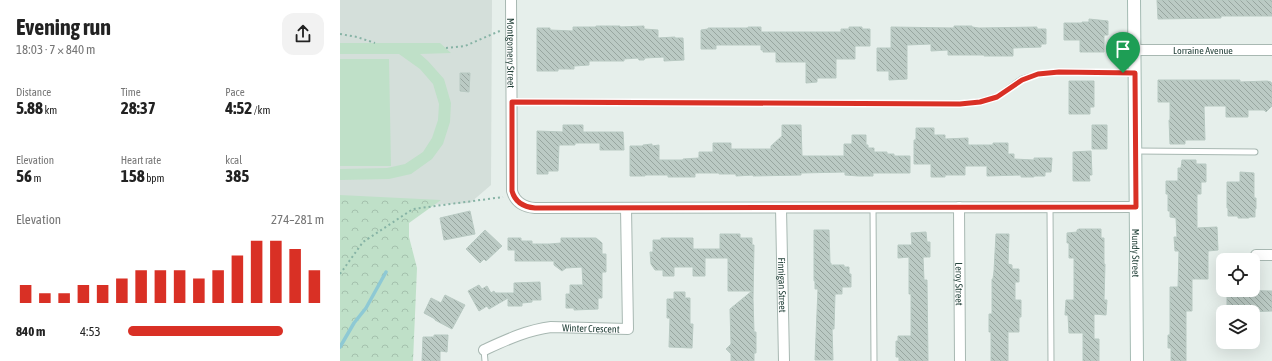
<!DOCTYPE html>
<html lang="en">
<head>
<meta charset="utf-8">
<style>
  body { margin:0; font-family:"Asap Condensed",sans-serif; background:#f2f2f2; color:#222; height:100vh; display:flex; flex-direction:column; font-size:15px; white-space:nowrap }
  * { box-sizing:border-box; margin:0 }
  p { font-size:13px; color:#767676 }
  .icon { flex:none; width:22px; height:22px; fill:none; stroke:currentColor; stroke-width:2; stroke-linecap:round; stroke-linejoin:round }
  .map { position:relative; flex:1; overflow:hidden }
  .panel { display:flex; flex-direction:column; background:#fff; width:340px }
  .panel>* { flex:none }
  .tools { position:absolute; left:876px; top:253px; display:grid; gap:8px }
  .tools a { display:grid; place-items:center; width:44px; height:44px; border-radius:8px; background:#fff; box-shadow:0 4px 16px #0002; font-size:20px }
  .pin { position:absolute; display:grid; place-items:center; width:34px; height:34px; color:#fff; margin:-41px -17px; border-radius:50% 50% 50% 0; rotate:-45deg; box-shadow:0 0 4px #0007 }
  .pin .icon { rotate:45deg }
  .round { display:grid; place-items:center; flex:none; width:42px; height:42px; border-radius:12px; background:#f2f2f2 }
  .head { display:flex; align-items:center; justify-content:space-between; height:68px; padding:0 16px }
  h1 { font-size:22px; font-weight:700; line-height:30px }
  .stats { display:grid; grid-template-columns:repeat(3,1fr); gap:6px; height:68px; padding:4px 16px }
  .stats div { display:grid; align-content:center }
  .stats b { font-size:17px; font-weight:700 }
  .stats small { font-size:11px; font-weight:400 }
  .stats p { font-size:11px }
  .chart { height:112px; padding:8px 16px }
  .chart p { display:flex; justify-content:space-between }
  .chart svg { width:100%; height:72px; margin-top:4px; stroke:#d93025; stroke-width:6 }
  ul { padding:0 16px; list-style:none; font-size:13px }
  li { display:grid; grid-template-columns:64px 48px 1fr; align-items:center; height:30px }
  li i { height:10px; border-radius:5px; background:#d93025 }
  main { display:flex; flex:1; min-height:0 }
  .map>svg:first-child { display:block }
  .built { fill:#d4dfda }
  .grass { fill:#bfe0c8 }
  .forest { fill:url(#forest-crowns) }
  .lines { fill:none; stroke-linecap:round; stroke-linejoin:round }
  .stream { stroke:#8ec9d4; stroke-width:3.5 }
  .building { fill:url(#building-back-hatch); stroke:#b8c9c2 }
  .lane-casing { stroke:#a8b8b2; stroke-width:7 }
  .street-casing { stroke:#a8b8b2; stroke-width:12 }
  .secondary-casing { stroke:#a4bbb3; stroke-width:14 }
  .path { stroke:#86b3a5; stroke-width:2; stroke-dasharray:2 3; stroke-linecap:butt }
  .lane { stroke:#fff; stroke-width:5 }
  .street { stroke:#fff; stroke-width:10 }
  .secondary { stroke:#fff; stroke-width:12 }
  .route-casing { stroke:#fff; stroke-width:8 }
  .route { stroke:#d93025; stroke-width:5 }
  .labels { text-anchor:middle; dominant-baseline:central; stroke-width:3; stroke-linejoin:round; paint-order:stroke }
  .street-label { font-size:10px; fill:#24423a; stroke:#f7fbf9 }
</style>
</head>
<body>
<main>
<section class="panel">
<div class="head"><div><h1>Evening run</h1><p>18:03 · 7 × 840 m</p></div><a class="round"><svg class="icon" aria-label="share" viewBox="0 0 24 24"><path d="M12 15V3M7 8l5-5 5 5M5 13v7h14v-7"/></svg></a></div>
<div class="stats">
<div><p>Distance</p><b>5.88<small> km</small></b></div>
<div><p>Time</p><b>28:37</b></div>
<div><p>Pace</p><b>4:52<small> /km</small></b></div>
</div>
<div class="stats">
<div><p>Elevation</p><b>56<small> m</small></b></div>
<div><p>Heart rate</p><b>158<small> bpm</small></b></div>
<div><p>kcal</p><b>385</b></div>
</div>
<div class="chart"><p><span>Elevation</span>274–281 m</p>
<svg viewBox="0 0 160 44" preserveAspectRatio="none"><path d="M5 44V33M15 44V38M25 44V38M35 44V33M45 44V33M55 44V29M65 44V24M75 44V24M85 44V24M95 44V29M105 44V24M115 44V15M125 44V6M135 44V6M145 44V11M155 44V24"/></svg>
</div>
<ul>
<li><b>840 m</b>4:53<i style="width:79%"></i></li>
</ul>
</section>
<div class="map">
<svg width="932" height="361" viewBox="0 0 932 361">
  <defs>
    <pattern id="forest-crowns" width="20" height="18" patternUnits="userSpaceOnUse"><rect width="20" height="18" fill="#bfe0c8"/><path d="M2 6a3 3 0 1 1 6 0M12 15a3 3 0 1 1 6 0" fill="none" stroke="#a4c1ad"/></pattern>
    <pattern id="building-back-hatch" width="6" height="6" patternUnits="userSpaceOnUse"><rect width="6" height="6" fill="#bbcac4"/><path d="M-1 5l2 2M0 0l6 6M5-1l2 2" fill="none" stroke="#98a6a0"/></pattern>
  </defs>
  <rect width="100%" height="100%" fill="#e6efeb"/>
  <path class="built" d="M0,0H152L151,185L130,203L68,206H0Z"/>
  <path class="grass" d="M0,43H100L111,53L80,54L88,61L104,79L111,103L110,122L103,144L92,159L71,174L49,179L0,180V169L47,168L65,164L83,152L92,138L98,120L99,104L93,84L80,69L59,54H0Z
    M0,59H49L51,166H0Z"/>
  <path class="forest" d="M0,195L101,200L69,223V237L77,268L73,361H0Z"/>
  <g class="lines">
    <path class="stream" d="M0,347L14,323L26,308L46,272"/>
  </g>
  <path class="building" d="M817,0H932V16H881V18L818,19Z
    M749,19L768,21V35H764V52H740V40H724V23H742V22H749Z
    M256,26H280V27L304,26V29L318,30V38L335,37V38H343L344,60L324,61V57L305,58L304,60H299L298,58L284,59V61H249V65L234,66V69H218V71H197V28H210V30L233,31V27H256Z
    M614,26H632V27L639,28L697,27V29H706V44H701V47L673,48V56H644V55H608V50L591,51V44L567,45V79L549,80V71H537V48H551V27L614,28Z
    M408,27H421V32H501V29H509V27H522V29H530V46H515V59H496V78H477V82L466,83V62H436V52H423V50H421V45H376V49H361V30L368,29V28H408Z
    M120,73H130L129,92L120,91Z
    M818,80H900V82L927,81L931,82L932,85V106L926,112L924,110H908V117H886V106H864L865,140H845V144H830L829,120H830V102H818Z
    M729,81H754V107H750V114H729Z
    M223,125H243V132H283L284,150H260V143H235V145H219L218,171H208V174H197V131L223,132Z
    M442,125H461L462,156H504V144H512V135H526V145H528V148H534V152H547V154H554V156H570V173H533V176H519L505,175V172L461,173V175L413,176V175L396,176V174H379V173H355V177H328V175H305V176H290V146H303V145L312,144V146L319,145V160H343V159L359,158V152H373V143H391V149H431V146L442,136Z
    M752,125H767V149H752Z
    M576,128H594V135H605V139L628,138V145H653V143H668V154H674V159L694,160V158H712L711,172H705V176H694V177H681V175L647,176V166H625V175H605V177H591V164H574V140H576Z
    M751,151L752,175H749L750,181H733V152Z
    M842,160H856V164H866V182H861V194H857V228L877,227L878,250L868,251V279H852V311H846V361H831V348H828V335H830V287H838L839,251H835L834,237H837L836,218L830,217V211H828V194H826V181H838V168H841Z
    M900,172L914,173V198H916V209H915V217H909V218H898V216H888V208H887V182H900Z
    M130,211L135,234L104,240L100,218Z
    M739,229H761V238H764V264H765L764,300H767L766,315L754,314V339H759V361H743V333H729L728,315H725L726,300H734V258H729V243H727V233L737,232V230Z
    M145,230L162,246L146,261L144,259L140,263L126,249Z
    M474,230H489L490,263H491V265H504V267H509V274H511V287H502V294H495L494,329H492L493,360H475L478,289H475V281H474Z
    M586,232L587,242H590V257H583L584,280H587L588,361H559V357H556V341H558V336H571V294H569V257L558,258V245H572L571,233Z
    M380,234H400V238H412V245H414L413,299L414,332H416V353H414V361H391V354L386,349L391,344L390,309L412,291H388V258H365V276H353V267H334V276H323V270H315L311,264L310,252H313V240H321V238H353V249H380Z
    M656,234H669L668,264L672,265V269H679V282H675V300H681V317H679V332H668V361H651V332H649V314H652V279H653L654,271Z
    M168,238H181V241H192V244H210L221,243V238H256L262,243V254H266V272H262V298H258V309L234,310V308H226V294H230V285H243L242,267L226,268L222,271L214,265V261H175V250H168Z
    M200,282L201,300H192V302L182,303V306H168V298L149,309L147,306L139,311L128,291L139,285L142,289L147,286L151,293L154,291L155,293H174V283Z
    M889,290L932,291V311L906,312V308H887V291Z
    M334,292H345V298H350V324H353L352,348L329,347L330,318H327V299H334Z
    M105,295L125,305L112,329L95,320V319L84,313L91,298L101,303Z
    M94,335H108L107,352L101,351L100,352V361H82L83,337H94Z"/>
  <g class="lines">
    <g class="lane-casing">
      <path id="lane" d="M172,102L620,104L639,102L657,97L682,79L698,74L719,72L795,73
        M796,151L915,152
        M533,207L534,361
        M710,208L711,361
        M144,350L145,361"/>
    </g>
    <g class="street-casing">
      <g id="street">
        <path id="s1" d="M171,0L172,191C175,202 183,207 195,208L796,207"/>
        <path id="s2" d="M794,50H932"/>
        <path id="s3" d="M619,207L620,361"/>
        <path id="s4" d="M441,208L444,361"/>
        <path d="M916,255H932"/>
        <path id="s5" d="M144,350C166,340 187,330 211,327L288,329L286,208"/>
      </g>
    </g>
    <g class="secondary-casing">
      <g id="secondary">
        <path id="s6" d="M794,0L797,361"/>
      </g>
    </g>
    <path class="path" d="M0,34L17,37L35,43
      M106,48L125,46L162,30
      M0,274L23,242L73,209L163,197"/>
    <use href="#lane" class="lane"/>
    <use href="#street" class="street"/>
    <use href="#secondary" class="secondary"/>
  </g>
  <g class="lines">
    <g class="route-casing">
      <path id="route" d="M719,72L795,73L796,207L195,208C183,207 175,202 172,191V102L620,104L640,102L657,97L682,80L698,74Z"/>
    </g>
    <use href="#route" class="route"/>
  </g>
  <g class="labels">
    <g class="street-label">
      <text stroke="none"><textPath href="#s2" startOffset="69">Lorraine Avenue</textPath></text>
      <text stroke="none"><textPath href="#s1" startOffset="53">Montgomery Street</textPath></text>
      <text stroke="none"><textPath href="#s6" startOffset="253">Mundy Street</textPath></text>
      <text stroke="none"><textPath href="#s3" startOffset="77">Leroy Street</textPath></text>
      <text stroke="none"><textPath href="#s4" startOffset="77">Finnigan Street</textPath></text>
      <text stroke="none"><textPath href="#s5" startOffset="111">Winter Crescent</textPath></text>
    </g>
  </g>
</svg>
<div class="tools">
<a><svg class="icon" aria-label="locate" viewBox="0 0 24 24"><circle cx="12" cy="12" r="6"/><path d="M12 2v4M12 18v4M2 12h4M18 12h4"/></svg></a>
<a><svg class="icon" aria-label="layers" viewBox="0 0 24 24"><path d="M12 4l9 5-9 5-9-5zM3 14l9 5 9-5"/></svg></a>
</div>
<div class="pin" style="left:783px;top:73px;background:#1e9e55"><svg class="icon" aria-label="arrive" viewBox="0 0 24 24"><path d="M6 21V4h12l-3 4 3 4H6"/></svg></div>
</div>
</main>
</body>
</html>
